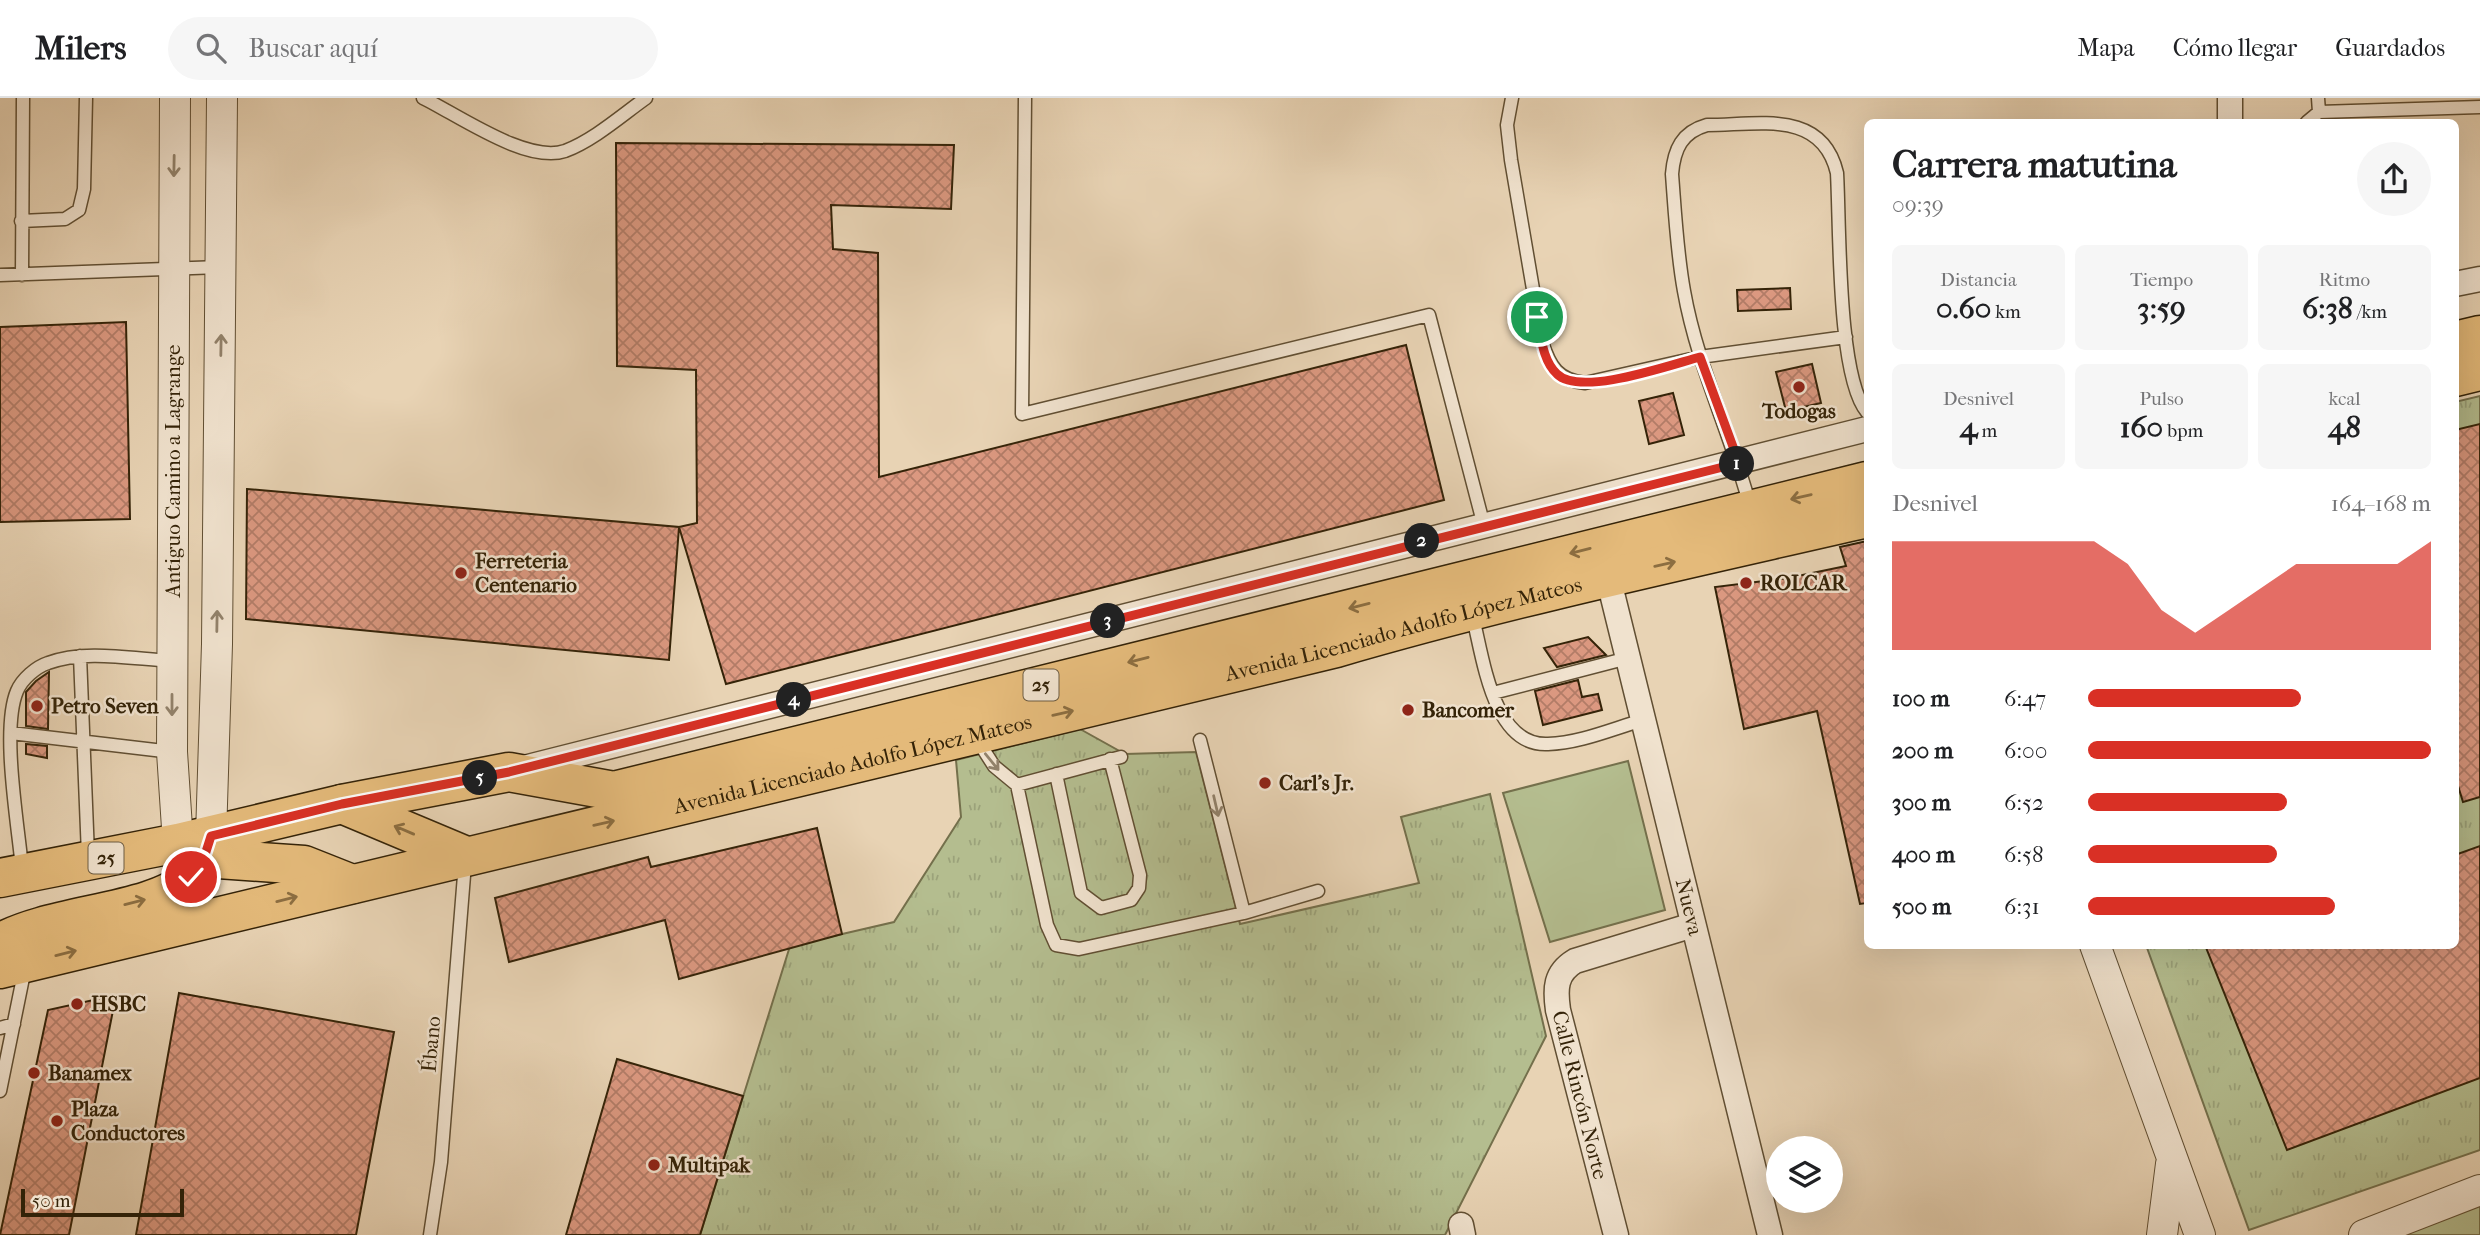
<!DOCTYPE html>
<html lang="es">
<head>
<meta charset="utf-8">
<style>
  body { margin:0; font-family:"IM FELL French Canon",serif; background:#f6f6f6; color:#202124; height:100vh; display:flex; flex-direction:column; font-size:26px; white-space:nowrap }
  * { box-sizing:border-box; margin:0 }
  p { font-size:23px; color:#757577 }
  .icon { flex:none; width:38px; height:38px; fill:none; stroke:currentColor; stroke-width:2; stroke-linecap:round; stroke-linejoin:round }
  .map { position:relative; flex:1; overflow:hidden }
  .drawer { position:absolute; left:1864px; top:21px; width:595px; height:830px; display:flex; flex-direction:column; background:#fff; border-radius:10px; box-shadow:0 7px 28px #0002 }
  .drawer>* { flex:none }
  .buttons { position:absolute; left:1766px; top:1038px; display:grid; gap:14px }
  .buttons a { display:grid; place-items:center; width:77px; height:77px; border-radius:50%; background:#fff; box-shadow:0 7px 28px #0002; font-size:35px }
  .scale { position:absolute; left:21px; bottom:18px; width:163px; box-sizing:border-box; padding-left:7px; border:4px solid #342308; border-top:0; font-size:19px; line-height:24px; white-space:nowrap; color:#342308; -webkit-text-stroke:5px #f0e2ce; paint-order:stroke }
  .pin { position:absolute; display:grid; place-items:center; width:60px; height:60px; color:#fff; margin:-30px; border:4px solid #fff; border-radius:50%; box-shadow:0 2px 7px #0007 }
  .km { position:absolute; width:35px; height:35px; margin:-18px; border-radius:50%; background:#222; color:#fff; font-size:19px; line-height:35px; text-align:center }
  .round { display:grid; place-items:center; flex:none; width:74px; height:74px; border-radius:37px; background:#f6f6f6 }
  .headline { display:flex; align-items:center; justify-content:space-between; height:119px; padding:0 28px }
  h1 { font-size:38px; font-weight:700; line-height:52px }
  .stats { display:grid; grid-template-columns:repeat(3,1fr); gap:10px; height:119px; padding:7px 28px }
  .stats div { display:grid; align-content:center; border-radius:10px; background:#f6f6f6; text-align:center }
  .stats b { font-size:30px; font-weight:700 }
  .stats small { font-size:19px; font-weight:400 }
  .stats p { font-size:19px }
  .chart { height:196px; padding:14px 28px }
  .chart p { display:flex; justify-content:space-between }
  .chart svg { width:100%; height:126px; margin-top:7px; fill:#d93025; opacity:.7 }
  ul { padding:0 28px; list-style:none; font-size:23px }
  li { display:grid; grid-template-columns:112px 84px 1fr; align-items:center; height:52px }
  li i { height:18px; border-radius:9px; background:#d93025 }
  header { display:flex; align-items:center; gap:42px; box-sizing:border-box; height:98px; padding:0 35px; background:#fff; border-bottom:2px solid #e0e0e0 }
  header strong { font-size:33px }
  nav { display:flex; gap:38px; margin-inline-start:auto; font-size:24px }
  .search { width:490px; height:63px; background:#f6f6f6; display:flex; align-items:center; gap:18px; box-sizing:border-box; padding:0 24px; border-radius:38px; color:#757577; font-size:26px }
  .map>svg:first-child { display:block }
  .grass { fill:url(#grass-tufts); stroke:#74704c; stroke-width:2 }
  .green { fill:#b4bd8f; stroke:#74704c; stroke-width:2 }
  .building { fill:url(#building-cross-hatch); stroke:#342308; stroke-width:2 }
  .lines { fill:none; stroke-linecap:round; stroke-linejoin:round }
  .service-casing { stroke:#614f33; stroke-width:15 }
  .minor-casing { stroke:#614f33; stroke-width:27 }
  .tertiary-casing { stroke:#614f33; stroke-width:32 }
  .primary-casing { stroke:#342308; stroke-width:41 }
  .service { stroke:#f0e2ce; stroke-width:12 }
  .minor { stroke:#f0e2ce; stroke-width:24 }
  .tertiary { stroke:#f0e2ce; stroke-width:30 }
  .primary { stroke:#e4ba7a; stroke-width:38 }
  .oneway { stroke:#92826b }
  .oneway2 { stroke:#8c6e41 }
  .route-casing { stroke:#fff; stroke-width:14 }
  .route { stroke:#d93025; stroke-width:9 }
  .poi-dot { fill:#8f2418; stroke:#f0e2ce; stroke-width:2.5 }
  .labels { text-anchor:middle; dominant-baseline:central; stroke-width:5; stroke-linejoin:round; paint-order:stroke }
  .shield { fill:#f0e2ce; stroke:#6c5c43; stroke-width:2 }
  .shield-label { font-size:19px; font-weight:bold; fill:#342308 }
  .poi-label { font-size:21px; font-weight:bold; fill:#342308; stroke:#f0e2ce; text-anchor:start }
  .street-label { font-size:21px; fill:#342308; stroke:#f0e2ce }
</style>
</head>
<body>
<header>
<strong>Milers</strong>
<div class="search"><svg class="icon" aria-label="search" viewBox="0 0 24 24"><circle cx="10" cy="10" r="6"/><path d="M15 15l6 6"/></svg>Buscar aquí</div>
<nav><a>Mapa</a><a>Cómo llegar</a><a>Guardados</a></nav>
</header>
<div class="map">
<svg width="2480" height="1137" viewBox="0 0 2480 1137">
  <defs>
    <pattern id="grass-tufts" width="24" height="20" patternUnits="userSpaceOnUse" patternTransform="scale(1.75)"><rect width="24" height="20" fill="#b4bd8f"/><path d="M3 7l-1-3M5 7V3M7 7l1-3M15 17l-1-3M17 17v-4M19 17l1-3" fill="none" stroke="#9ba27a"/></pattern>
    <pattern id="building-cross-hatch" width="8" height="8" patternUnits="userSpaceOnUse" patternTransform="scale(1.75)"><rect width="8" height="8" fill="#db9880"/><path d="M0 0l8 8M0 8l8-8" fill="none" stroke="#b27c67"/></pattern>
  </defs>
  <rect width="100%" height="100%" fill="#e8d3b4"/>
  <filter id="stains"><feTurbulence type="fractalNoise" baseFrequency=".00286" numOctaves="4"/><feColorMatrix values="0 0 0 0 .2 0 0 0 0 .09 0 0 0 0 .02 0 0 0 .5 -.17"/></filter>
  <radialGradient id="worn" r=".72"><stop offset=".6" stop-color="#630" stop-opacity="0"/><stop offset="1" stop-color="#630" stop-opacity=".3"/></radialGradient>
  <path class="grass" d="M2480,298V1052L2249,1132L2146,847H2455V304Z
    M1080,631L1125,656L1196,654L1240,826L1419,785L1401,719L1490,696L1546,938L1445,1137H700L790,848L894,824L961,719L956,662Z"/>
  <path class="green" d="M1628,663L1665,812L1550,844L1503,695Z
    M2480,1107V1137H2400Z"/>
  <path class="building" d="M616,45L954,47L951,111L831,107L833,151L878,155L879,379L1406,247L1444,402L726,586L679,429L697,425L696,272L617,268Z
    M1790,190L1791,211L1738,213L1737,192Z
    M126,224L130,421L0,424V229Z
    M1812,266L1821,305L1786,313L1776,274Z
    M1673,295L1684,337L1649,346L1639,303Z
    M2480,326V699L2463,704L2455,678V332Z
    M247,391L679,429L669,562L246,521Z
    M1867,443V805L1860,806L1817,613L1744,631L1715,489L1788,480L1846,468L1840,449Z
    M1588,539L1606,557L1557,569L1544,550Z
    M49,574L48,631L26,628V594L36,583Z
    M1578,582L1582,599L1598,596L1602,612L1543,627L1535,593Z
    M26,646L47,648V660L26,656Z
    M817,730L842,836L679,881L665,822L509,864L495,800L648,759L651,769Z
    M2480,748V980L2287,1052L2205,847H2455V757Z
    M179,895L394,934L356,1137H136Z
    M116,897L69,1137H0L48,912Z
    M617,961L743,998L700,1137H566Z"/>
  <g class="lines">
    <g class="service-casing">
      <path id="service" d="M423,0C458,17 527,66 565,53C594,42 622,17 646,0
        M1025,0L1022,316L1429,217L1484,428
        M1512,0L1507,27L1511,62L1542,244C1550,269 1558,282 1585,285L1700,259L1846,239
        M2318,0L2319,14
        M2307,24L2319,14L2480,9
        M21,123L65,121L79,112L84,91L86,0
        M0,177L220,169
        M22,177L23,0
        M1750,408C1731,336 1697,267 1684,193C1677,155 1675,115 1672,76C1674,51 1682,34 1707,27C1758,27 1822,11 1837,75C1840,126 1837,279 1867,314
        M1472,516C1483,557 1492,649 1548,646C1580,645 1612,631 1643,622
        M80,558L88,757
        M1493,595L1628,560
        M11,635L172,654
        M976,640L994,668L1017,687L1047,827L1056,847L1079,851L1244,815
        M1200,642L1244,815L1318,793
        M1056,676L1081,795L1101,810L1131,802L1139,790L1140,777L1110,661
        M1017,687L1121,659
        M22,770C18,726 1,631 17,593C22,581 36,569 48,565C85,551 133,561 172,563
        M0,930L14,926
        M0,993L25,870
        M430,1137L441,1064L465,765"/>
    </g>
    <g class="minor-casing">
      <g id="minor">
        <path d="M2230,24V0"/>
        <path d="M2455,186L2480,181"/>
        <path id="s1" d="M1608,479L1770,1137"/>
        <path d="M524,670L1867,331"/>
        <path d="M1461,1127L1463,1137"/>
        <path d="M1616,1137L1558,912C1555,891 1555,875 1575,863L1693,827"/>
      </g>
    </g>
    <g class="tertiary-casing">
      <path id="tertiary" d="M175,0L172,654L178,745
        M211,738L217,546L222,0
        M2095,847L2200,1137
        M2162,1137L2171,1066
        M2364,1137L2480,1092"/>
    </g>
    <g class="primary-casing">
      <g id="primary">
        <path d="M2455,243L2480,237"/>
        <path d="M2455,279L2480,273"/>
        <path d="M342,706L466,758"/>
        <path d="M183,748L204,760L304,767L352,786"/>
        <path d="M0,780L178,745L342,706L509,674L614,693L1867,383"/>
        <path d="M0,845C49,816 155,815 189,781C201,769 206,754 211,738"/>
        <path id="s2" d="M0,871L1336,550C1511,499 1689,461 1867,420"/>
      </g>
    </g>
    <use href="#service" class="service"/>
    <use href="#minor" class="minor"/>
    <use href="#tertiary" class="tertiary"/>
    <use href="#primary" class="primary"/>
  </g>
  <defs><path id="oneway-shaft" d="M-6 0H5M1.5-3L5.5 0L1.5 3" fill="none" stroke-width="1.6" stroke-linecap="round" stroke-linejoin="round" transform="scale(1.75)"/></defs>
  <g class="oneway">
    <use href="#oneway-shaft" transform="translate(174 68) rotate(91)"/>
    <use href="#oneway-shaft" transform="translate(221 247) rotate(-89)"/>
    <use href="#oneway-shaft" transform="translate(217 523) rotate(-89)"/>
    <use href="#oneway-shaft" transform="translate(172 607) rotate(90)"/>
    <use href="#oneway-shaft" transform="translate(992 664) rotate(51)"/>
    <use href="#oneway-shaft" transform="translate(1216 708) rotate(77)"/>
  </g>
  <g class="oneway2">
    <use href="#oneway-shaft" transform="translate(1801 399) rotate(167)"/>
    <use href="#oneway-shaft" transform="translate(1580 453) rotate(166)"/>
    <use href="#oneway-shaft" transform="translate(1665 466) rotate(-13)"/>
    <use href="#oneway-shaft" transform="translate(1359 508) rotate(166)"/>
    <use href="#oneway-shaft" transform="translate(1138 562) rotate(166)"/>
    <use href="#oneway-shaft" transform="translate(1063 615) rotate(-13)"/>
    <use href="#oneway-shaft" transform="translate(604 725) rotate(-13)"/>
    <use href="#oneway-shaft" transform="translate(404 732) rotate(-157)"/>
    <use href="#oneway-shaft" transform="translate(287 801) rotate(-14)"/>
    <use href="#oneway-shaft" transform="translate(135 804) rotate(-14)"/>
    <use href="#oneway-shaft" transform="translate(66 855) rotate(-14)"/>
  </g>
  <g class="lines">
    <g class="route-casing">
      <path id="route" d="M191,779L204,760L211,738L342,706L509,674L1739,365L1700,259C1670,267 1580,299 1557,276C1542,262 1541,237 1537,219"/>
    </g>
    <use href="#route" class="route"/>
  </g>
  <g class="poi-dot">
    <circle cx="1799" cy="289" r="7"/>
    <circle cx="461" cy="475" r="7"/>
    <circle cx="1746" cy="485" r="7"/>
    <circle cx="37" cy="608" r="7"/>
    <circle cx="1408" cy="612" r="7"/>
    <circle cx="1265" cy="685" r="7"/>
    <circle cx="77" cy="906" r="7"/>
    <circle cx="34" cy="975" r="7"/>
    <circle cx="57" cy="1023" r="7"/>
    <circle cx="654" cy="1067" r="7"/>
  </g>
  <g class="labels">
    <g class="shield">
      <rect x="1023.5" y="571.5" width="35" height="31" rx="5"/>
      <rect x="88.5" y="744.5" width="35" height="31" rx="5"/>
    </g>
    <g class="shield-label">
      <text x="1041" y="587">25</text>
      <text x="106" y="760">25</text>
    </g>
    <g class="poi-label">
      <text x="1799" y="313" text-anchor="middle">Todogas</text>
      <text x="475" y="463">Ferreteria<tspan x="475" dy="24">Centenario</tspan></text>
      <text x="1760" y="485">ROLCAR</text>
      <text x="51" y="608">Petro Seven</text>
      <text x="1422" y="612">Bancomer</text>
      <text x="1279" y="685">Carl's Jr.</text>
      <text x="91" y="906">HSBC</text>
      <text x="48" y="975">Banamex</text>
      <text x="71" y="1011">Plaza<tspan x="71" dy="24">Conductores</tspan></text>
      <text x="668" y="1067">Multipak</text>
    </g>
    <g class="street-label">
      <text transform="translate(173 373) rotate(-90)">Antiguo Camino a Lagrange</text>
      <text stroke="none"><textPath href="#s2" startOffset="1444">Avenida Licenciado Adolfo López Mateos</textPath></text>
      <text stroke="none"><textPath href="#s2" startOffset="877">Avenida Licenciado Adolfo López Mateos</textPath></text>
      <text stroke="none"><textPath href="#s1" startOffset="340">Nueva</textPath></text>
      <text transform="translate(431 946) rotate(-85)">Ébano</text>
      <text transform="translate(1580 997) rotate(76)">Calle Rincón Norte</text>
    </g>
  </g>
  <rect width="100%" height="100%" filter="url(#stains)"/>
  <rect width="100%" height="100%" fill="url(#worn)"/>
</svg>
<div class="buttons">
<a><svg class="icon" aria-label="layers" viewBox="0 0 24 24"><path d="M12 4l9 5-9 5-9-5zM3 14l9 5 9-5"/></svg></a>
</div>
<div class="scale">50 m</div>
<div class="pin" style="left:1537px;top:219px;background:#1e9e55"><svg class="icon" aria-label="arrive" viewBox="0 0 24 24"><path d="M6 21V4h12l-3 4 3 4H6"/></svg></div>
<div class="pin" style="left:191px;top:779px;background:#d93025"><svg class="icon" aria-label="check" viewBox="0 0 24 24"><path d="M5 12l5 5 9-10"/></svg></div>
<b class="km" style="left:1737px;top:366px">1</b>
<b class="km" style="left:1422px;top:443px">2</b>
<b class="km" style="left:1108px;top:523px">3</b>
<b class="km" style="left:794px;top:602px">4</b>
<b class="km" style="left:480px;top:680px">5</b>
<section class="drawer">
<div class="headline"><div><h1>Carrera matutina</h1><p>09:39</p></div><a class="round"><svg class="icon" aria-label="share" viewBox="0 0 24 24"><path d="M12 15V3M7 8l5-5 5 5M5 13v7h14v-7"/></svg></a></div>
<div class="stats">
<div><p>Distancia</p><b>0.60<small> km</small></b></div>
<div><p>Tiempo</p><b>3:59</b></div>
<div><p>Ritmo</p><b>6:38<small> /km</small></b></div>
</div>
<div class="stats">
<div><p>Desnivel</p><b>4<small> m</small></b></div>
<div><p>Pulso</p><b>160<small> bpm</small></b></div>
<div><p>kcal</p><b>48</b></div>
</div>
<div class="chart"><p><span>Desnivel</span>164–168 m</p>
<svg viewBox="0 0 160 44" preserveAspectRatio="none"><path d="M0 44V6L10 6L20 6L30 6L40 6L50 6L60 6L70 14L80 30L90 38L100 30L110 22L120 14L130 14L140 14L150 14L160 6V44z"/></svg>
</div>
<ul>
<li><b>100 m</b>6:47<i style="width:62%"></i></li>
<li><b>200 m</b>6:00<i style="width:100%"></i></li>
<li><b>300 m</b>6:52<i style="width:58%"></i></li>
<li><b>400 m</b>6:58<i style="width:55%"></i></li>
<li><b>500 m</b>6:31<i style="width:72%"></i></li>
</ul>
</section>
</div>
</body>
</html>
